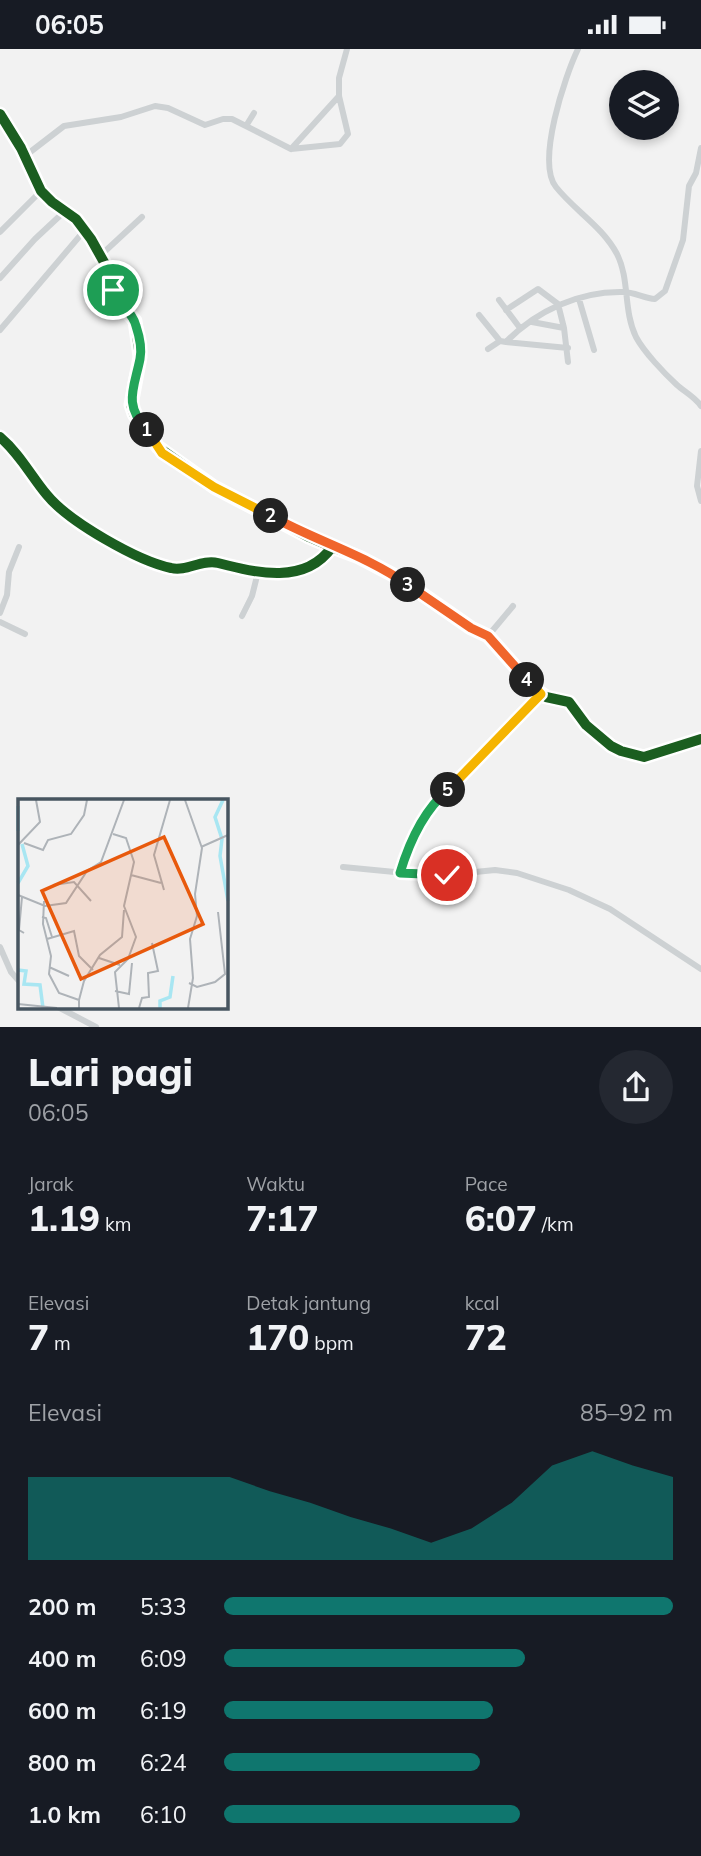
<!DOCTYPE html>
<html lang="id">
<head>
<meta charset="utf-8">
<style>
  body { margin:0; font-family:Mulish,sans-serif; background:#242831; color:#f1f3f6; height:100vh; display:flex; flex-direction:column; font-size:26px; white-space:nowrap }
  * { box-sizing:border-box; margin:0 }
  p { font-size:23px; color:#9ea1a6 }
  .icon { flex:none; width:38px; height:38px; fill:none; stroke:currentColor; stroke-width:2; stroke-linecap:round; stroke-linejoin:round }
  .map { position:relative; height:978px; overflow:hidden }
  .sheet { display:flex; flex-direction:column; background:#171b24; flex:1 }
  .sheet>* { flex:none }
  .tools { position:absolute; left:609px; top:21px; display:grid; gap:14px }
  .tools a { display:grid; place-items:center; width:70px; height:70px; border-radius:50%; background:#171b24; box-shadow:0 4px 10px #0003; font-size:35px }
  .pin { position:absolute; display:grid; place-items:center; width:60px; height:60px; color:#fff; margin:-30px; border:4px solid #fff; border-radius:50%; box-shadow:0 2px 7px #0007 }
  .km { position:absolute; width:35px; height:35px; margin:-18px; border-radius:50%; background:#222; color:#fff; font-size:19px; line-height:35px; text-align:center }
  .round { display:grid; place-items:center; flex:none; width:74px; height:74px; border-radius:37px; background:#242831 }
  .head { display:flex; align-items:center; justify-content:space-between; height:119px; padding:0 28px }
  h1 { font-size:38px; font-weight:800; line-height:52px }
  .stats { display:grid; grid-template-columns:repeat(3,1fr); gap:10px; height:119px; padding:7px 28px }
  .stats div { display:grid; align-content:center }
  .stats b { font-size:35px; font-weight:800 }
  .stats small { font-size:19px; font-weight:400 }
  .stats p { font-size:19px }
  .chart { height:196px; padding:14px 28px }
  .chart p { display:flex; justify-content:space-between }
  .chart svg { width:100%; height:126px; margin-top:7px; fill:#0f766e; opacity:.7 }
  ul { padding:0 28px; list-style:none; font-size:23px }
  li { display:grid; grid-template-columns:112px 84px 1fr; align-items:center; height:52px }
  li i { height:18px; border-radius:9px; background:#0f766e }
  .status { display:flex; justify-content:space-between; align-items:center; height:49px; padding:0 35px; background:#171b24; direction:ltr }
  .status svg { height:19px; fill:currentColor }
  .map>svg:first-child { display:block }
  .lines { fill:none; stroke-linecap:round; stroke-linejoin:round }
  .minor { stroke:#cdd1d3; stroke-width:6 }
  .cycleway-casing { stroke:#fff; stroke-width:15 }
  .cycleway { stroke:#1b5e20; stroke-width:10 }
  .split-1-casing { stroke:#fff; stroke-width:14 }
  .split-2-casing { stroke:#fff; stroke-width:14 }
  .split-3-casing { stroke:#fff; stroke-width:14 }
  .split-4-casing { stroke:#fff; stroke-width:14 }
  .split-5-casing { stroke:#fff; stroke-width:14 }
  .split-6-casing { stroke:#fff; stroke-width:14 }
  .split-1 { stroke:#22a559; stroke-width:9 }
  .split-2 { stroke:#f5b400; stroke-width:9 }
  .split-3 { stroke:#f0652b; stroke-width:9 }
  .split-4 { stroke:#f0652b; stroke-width:9 }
  .split-5 { stroke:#f5b400; stroke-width:9 }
  .split-6 { stroke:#22a559; stroke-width:9 }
  .inset-river { fill:none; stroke:#a8e6f2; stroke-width:3.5 }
  .inset-road { fill:none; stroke:#aeb3b8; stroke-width:2 }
  .view { fill:#e8590c; fill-opacity:0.15; stroke:#e8590c; stroke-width:3.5 }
  .inset-edge { fill:none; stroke:#475560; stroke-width:3.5 }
</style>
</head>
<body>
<div class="status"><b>06:05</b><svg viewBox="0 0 49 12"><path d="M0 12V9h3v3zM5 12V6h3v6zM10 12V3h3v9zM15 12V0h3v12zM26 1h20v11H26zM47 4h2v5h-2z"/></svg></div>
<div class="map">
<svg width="701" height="978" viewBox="0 0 701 978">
  <rect width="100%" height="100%" fill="#f2f2f2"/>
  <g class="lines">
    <path class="minor" d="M578,0C565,27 536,113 556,138C575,162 602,177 617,205C630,231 623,261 636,288C644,303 664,324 677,336C685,343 695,348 701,357
      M0,65L21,99L41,142L52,153L76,170L91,190L105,215L119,254L135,272L140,308L131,356L134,365L158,398L214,438L309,488L332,498
      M246,77L254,64
      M291,100L339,47
      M25,107L64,77L121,68L155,57L168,59L205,76L223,70H232L291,100L340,95L348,85L339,47V29L347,0
      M0,183L41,142
      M101,206L142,168
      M0,229L35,190L65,162
      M579,250L594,301
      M499,251L520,279
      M506,261L538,240L558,255L564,279L532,273
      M479,266L500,292
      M564,279L568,313
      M0,281L84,182
      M506,293L568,299
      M488,300L500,292L506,293C536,262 579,242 623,243C634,243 644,249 655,250L665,242L683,191L689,137L696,124L701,99
      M0,388C20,405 31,427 47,446C69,473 138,512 171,519C187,523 201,510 218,514C257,524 305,536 332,498L359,508L399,529L471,579L488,587L536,641L546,648L569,653L586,676L611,697L621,702L644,708L701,690
      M701,402L697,437L701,452
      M0,564L7,546L9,523L19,498
      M242,567L252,547L258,523
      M0,573L25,585
      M488,587L513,557
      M343,818L436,827L495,821L517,824L569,841L610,860L701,920
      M400,824L413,789L437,750L469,721L495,690L520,668L541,645
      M0,898L11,923L19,932
      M58,958L96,978"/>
    <g class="cycleway-casing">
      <path id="cycleway" d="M0,65L21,99L41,142L52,153L76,170L91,190L105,215L119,254L135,272L140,308L131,356L134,365L158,398L214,438L309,488L332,498
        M0,388C20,405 31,427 47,446C69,473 138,512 171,519C187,523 201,510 218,514C257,524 305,536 332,498L359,508L399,529L471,579L488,587L536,641L546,648L569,653L586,676L611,697L621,702L644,708L701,690"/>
    </g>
    <use href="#cycleway" class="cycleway"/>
  </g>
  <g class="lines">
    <g class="split-1-casing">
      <path id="split-1" d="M113,241C118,255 133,263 136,277C139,286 142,300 140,310C134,340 123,355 147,381"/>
    </g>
    <g class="split-2-casing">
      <path id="split-2" d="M147,381L162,404L214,438L271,467"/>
    </g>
    <g class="split-3-casing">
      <path id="split-3" d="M271,467C316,492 366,506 408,536"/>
    </g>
    <g class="split-4-casing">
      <path id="split-4" d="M408,536L471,579L488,587L527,631"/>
    </g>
    <g class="split-5-casing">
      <path id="split-5" d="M448,741L541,645L527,631"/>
    </g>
    <g class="split-6-casing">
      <path id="split-6" d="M447,826L400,824C409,794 424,761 448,741"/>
    </g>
    <use href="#split-1" class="split-1"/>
    <use href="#split-2" class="split-2"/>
    <use href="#split-3" class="split-3"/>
    <use href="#split-4" class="split-4"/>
    <use href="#split-5" class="split-5"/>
    <use href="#split-6" class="split-6"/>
  </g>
  <g transform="translate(18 750)">
    <rect width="210" height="210" fill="#f2f2f2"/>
    <path class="inset-river" d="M205,1L197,18L204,40L202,57L210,102M0,7V32M0,84L10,67L4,45M0,171L8,172L6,185L22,186L25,209M142,209V202L152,198L155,177"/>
    <path class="inset-road" d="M167,1L184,49L177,95L179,117L172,140L175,179L170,209M95,35L108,39L116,63L106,107L118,138L110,160L97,173L101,209M6,44L25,51L30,41L53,35L66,16L69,1M0,46L22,23L18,1M183,48L210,36M113,76L143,84M35,86L56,83L73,102M146,91L136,56L152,1M0,96L27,107L48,104L69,72L83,63L106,1M4,98L1,131L6,134M26,102L25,125L33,157L31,175L41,194L61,201V209M24,118L28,119L34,138M29,140L56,132L61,157L75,171M81,159L102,166M31,168L51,177M171,184L179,188L197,183L207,175L200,113M97,192L111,195L114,164M61,201L66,182L82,156L104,138L106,111M0,205L39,209M121,209L124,199L131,198L130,174L140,172L134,144"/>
    <path class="view" d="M146,38L185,125L63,180L24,92Z"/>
    <rect width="210" height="210" class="inset-edge"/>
  </g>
</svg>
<div class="tools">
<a><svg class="icon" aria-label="layers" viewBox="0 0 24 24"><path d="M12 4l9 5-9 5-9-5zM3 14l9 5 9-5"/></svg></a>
</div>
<div class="pin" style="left:113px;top:241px;background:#1e9e55"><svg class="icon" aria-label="arrive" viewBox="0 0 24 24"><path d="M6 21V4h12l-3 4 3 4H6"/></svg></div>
<div class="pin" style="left:447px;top:826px;background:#d93025"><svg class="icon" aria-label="check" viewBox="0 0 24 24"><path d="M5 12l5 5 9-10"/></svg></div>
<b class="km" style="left:147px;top:381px">1</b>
<b class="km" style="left:271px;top:467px">2</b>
<b class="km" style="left:408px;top:536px">3</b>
<b class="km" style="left:527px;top:631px">4</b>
<b class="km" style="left:448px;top:741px">5</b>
</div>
<section class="sheet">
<div class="head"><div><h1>Lari pagi</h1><p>06:05</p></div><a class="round"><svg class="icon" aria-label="share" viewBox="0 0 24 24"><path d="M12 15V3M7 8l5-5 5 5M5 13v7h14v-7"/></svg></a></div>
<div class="stats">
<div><p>Jarak</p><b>1.19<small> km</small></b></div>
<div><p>Waktu</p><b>7:17</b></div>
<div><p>Pace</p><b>6:07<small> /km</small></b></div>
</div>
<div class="stats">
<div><p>Elevasi</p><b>7<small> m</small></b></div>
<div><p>Detak jantung</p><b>170<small> bpm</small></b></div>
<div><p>kcal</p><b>72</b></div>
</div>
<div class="chart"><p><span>Elevasi</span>85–92 m</p>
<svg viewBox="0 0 160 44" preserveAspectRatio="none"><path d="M0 44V15L10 15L20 15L30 15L40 15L50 15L60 20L70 24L80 29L90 33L100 38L110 33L120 24L130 11L140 6L150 11L160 15V44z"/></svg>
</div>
<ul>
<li><b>200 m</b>5:33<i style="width:100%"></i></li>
<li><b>400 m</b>6:09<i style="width:67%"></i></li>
<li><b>600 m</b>6:19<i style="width:60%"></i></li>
<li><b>800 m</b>6:24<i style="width:57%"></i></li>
<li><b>1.0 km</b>6:10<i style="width:66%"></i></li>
</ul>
</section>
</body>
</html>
